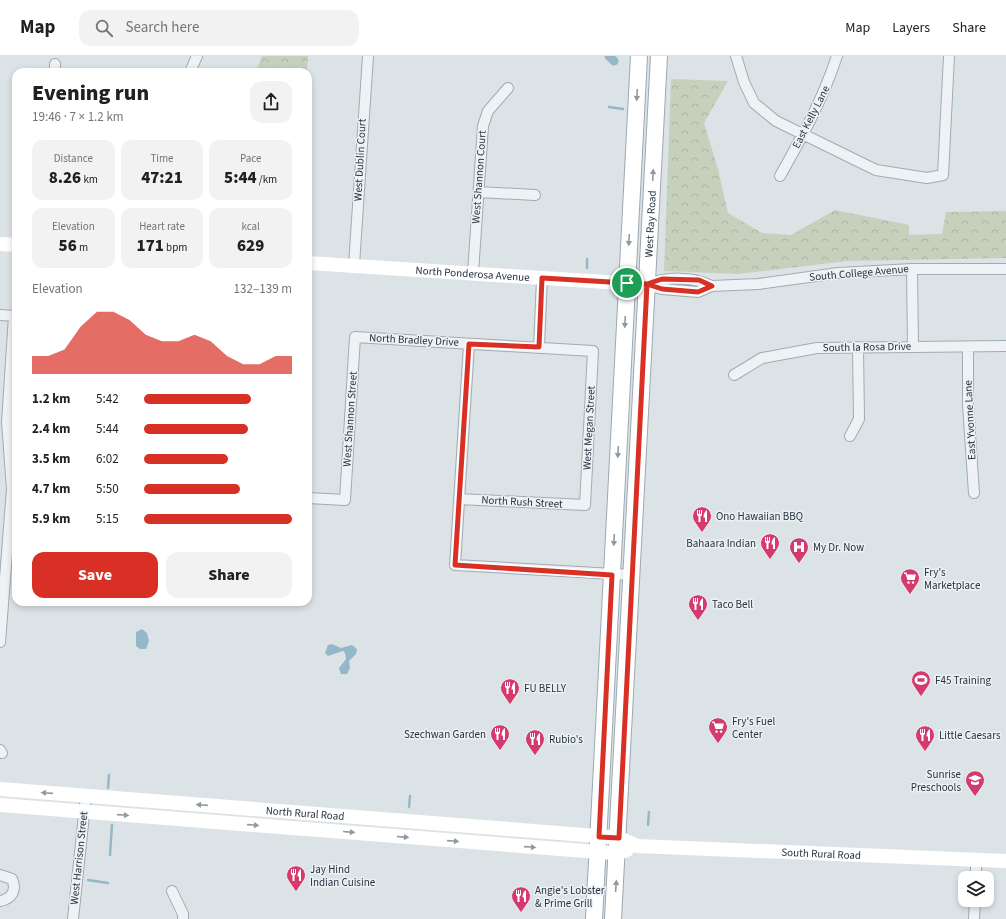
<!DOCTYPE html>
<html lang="en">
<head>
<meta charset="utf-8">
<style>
  body { margin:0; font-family:"Source Sans 3",sans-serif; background:#f2f2f2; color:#202124; height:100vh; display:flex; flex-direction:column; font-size:15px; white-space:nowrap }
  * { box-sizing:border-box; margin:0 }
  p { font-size:13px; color:#757577 }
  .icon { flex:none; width:22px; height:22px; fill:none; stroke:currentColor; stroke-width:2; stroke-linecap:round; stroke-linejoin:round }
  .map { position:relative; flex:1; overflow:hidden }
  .sheet { position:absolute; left:12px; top:12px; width:300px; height:538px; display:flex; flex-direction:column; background:#fff; border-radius:12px; box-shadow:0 2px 6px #0003 }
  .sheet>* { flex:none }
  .buttons { position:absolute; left:958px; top:815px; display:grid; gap:8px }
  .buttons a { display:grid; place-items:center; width:36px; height:36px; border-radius:8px; background:#fff; box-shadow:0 2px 6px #0003; font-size:20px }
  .pin { position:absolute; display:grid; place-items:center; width:34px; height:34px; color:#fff; margin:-17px; border:2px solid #fff; border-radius:50%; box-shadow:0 1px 4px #0007 }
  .round { display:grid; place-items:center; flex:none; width:42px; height:42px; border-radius:12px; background:#f2f2f2 }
  .overview { display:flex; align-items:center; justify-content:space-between; height:68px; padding:0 20px }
  h1 { font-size:22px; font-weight:800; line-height:30px }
  .stats { display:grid; grid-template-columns:repeat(3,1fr); gap:6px; height:68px; padding:4px 20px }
  .stats div { display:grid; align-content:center; border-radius:10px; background:#f2f2f2; text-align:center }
  .stats b { font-size:17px; font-weight:800 }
  .stats small { font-size:11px; font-weight:400 }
  .stats p { font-size:11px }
  .chart { height:112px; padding:8px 20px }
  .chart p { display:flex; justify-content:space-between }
  .chart svg { width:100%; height:72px; margin-top:4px; fill:#d93025; opacity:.7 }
  .button { display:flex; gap:8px; margin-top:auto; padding:8px 20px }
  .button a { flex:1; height:46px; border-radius:12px; background:#d93025; color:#fff; font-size:16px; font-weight:800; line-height:46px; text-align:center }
  .button a+a { background:#f2f2f2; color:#202124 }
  ul { padding:0 20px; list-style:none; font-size:13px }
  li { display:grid; grid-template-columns:64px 48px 1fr; align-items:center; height:30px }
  li i { height:10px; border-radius:5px; background:#d93025 }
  header { display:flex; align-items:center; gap:24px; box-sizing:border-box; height:56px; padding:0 20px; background:#fff; border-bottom:1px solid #e0e0e0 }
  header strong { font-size:19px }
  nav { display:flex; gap:22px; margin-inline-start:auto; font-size:14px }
  .search { width:280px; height:36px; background:#f2f2f2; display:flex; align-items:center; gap:10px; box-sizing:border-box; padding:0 14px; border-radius:12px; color:#757577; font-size:15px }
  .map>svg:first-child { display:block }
  .park { fill:url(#park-crowns) }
  .water { fill:#95b8c9 }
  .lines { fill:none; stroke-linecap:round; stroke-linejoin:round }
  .stream { stroke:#95b8c9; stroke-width:2.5 }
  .canal { stroke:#95b8c9; stroke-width:9 }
  .street-casing { stroke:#a1abb1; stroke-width:12 }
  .primary-casing { stroke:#9ba9b3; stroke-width:18 }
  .street { stroke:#eff2f5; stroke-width:10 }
  .secondary { stroke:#fff; stroke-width:14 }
  .primary { stroke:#fff; stroke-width:16 }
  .oneway { fill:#92999e }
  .route-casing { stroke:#fff; stroke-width:8 }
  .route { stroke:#d93025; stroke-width:5 }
  .labels { text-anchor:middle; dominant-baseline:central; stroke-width:3; stroke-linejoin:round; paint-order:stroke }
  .street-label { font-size:11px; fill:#25333e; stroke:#ecf1f5 }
  .poi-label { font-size:11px; fill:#25333e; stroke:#ecf1f5; text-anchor:start }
</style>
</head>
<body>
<header>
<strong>Map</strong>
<div class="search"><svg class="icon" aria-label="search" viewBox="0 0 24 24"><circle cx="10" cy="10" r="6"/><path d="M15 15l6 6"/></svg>Search here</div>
<nav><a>Map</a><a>Layers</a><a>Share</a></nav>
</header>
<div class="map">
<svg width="1006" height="863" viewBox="0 0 1006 863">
  <defs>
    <pattern id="park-crowns" width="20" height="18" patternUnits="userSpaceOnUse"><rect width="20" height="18" fill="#c6d1bd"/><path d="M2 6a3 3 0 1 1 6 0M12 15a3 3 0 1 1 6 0" fill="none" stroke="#aab4a4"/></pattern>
  </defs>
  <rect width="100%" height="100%" fill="#dce3e7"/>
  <path class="park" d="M262,0H308L307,16H256Z
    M671,23L728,25L704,67L718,113L728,157L762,177L791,179L835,154L909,169V179L942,178L946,156L1006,155V202L848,205L738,218L664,215Z"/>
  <path class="water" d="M142,573L147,577L149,585L146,593H140L136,590V576Z
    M332,588L341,592L352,589L357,593L356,598L349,605L350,612L347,618H341L339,612L346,603L345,597L343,595L328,600L325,597L328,589Z"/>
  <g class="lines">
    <path class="stream" d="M609,51L623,53
      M587,212V203
      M108,732L109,719
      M409,751L410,740
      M648,769L649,756
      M110,799L112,769
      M88,824L108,827"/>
    <path class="canal" d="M609,0L614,5"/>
    <g class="street-casing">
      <path id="street" d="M736,0L744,26L754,47L776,65L876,114L927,122L943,119L949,0
        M55,8V16
        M190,16L197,0
        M780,120C802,81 823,43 837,0
        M478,136L535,139
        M354,209L368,0
        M912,213L913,290
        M473,217L483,70L488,55L508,32
        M641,228L662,233L698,236L712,230L758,228L838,217L912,213H1006
        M647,228C668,221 692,220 712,230
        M0,259L16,260
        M469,288L455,509L632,519
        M539,291L542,222
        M968,291V349L974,437
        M734,319L762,302L817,292L1006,290
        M850,380L859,363L858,291
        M308,442L345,444L355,281L593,295L585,449L459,443
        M0,586L12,433L7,366L14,260
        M0,694L2,697
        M0,819L12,823C17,834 12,843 0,845
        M976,822V804
        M172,835L183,858V863
        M73,863L86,740
        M974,863L975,844"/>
    </g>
    <g class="primary-casing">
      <g id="primary">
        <path d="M594,863L639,0"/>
        <path id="s3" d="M613,863L659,0"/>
      </g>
    </g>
    <use href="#street" class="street"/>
    <g class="secondary">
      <path d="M0,188L16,189"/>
      <path id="s1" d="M308,207L637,228"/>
      <path id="s2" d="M0,733L610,781L619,782L637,790L1006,805"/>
      <path d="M0,749L598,796L618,797L627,794"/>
    </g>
    <use href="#primary" class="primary"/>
  </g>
  <defs><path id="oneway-solid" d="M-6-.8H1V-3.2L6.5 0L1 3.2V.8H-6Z"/></defs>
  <g class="oneway">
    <use href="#oneway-solid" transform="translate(637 39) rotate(93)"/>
    <use href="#oneway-solid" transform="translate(653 119) rotate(-87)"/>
    <use href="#oneway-solid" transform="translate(629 184) rotate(93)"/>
    <use href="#oneway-solid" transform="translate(625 266) rotate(93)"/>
    <use href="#oneway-solid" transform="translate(618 396) rotate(93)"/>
    <use href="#oneway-solid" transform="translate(614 484) rotate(93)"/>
    <use href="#oneway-solid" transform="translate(47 737) rotate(-176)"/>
    <use href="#oneway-solid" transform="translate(202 749) rotate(-176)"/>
    <use href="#oneway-solid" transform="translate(123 759) rotate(4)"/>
    <use href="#oneway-solid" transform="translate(253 769) rotate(4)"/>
    <use href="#oneway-solid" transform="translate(349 776) rotate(5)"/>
    <use href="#oneway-solid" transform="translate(403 781) rotate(5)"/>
    <use href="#oneway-solid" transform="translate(453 785) rotate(4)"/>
    <use href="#oneway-solid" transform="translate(530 791) rotate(4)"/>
    <use href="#oneway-solid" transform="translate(616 830) rotate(-86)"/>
  </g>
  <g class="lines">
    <g class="route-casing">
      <path id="route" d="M627,227L542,222L539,291L469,288L455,509L612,519L599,781L619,782L647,228L662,233L698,236L712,230L699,224L662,223L647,228L627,227"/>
    </g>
    <use href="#route" class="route"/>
  </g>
  <defs>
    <g id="restaurant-pin" transform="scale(1)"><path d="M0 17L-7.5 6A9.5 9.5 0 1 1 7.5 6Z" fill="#d43a6e" stroke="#ecf1f5"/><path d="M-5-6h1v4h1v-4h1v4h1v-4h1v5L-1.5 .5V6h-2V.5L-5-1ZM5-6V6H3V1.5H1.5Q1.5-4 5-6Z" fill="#fff"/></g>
    <g id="hospital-pin" transform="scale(1)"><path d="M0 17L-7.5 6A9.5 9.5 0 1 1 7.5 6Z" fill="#d43a6e" stroke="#ecf1f5"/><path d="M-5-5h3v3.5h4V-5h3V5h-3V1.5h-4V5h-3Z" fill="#fff"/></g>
    <g id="supermarket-pin" transform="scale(1)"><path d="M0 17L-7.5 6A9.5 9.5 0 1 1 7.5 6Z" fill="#d43a6e" stroke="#ecf1f5"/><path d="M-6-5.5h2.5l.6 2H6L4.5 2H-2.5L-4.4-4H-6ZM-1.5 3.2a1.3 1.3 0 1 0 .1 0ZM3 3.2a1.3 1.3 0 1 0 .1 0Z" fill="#fff"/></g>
    <g id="stadium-pin" transform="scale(1)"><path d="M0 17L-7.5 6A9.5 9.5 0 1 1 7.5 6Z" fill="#d43a6e" stroke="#ecf1f5"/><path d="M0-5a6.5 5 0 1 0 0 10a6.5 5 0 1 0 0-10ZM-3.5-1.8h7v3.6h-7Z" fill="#fff"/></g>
    <g id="school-pin" transform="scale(1)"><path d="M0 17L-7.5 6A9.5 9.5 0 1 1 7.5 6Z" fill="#d43a6e" stroke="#ecf1f5"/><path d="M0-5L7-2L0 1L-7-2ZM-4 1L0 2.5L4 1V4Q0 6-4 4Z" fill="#fff"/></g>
  </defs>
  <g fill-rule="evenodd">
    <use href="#restaurant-pin" x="702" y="460"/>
    <use href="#restaurant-pin" x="770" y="487"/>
    <use href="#hospital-pin" x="799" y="491"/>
    <use href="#supermarket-pin" x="910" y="522"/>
    <use href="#restaurant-pin" x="698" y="548"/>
    <use href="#stadium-pin" x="921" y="624"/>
    <use href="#restaurant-pin" x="510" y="632"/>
    <use href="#supermarket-pin" x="718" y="671"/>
    <use href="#restaurant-pin" x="500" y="678"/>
    <use href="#restaurant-pin" x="925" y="679"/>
    <use href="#restaurant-pin" x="535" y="683"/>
    <use href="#school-pin" x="975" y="724"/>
    <use href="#restaurant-pin" x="296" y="819"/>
    <use href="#restaurant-pin" x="521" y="840"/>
  </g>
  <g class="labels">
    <g class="street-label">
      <text transform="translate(811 61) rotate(-63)">East Kelly Lane</text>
      <text transform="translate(360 104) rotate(-87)">West Dublin Court</text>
      <text transform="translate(479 121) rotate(-86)">West Shannon Court</text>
      <text stroke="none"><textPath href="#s3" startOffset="696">West Ray Road</textPath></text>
      <text stroke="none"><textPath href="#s1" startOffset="165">North Ponderosa Avenue</textPath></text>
      <text transform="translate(859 217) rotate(-5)">South College Avenue</text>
      <text transform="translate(414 284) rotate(3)">North Bradley Drive</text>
      <text transform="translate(867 291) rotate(-1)">South la Rosa Drive</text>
      <text transform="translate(350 363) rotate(-86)">West Shannon Street</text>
      <text transform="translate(970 364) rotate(-93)">East Yvonne Lane</text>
      <text transform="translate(589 372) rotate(-87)">West Megan Street</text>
      <text transform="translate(522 446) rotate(3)">North Rush Street</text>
      <text stroke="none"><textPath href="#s2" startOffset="306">North Rural Road</textPath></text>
      <text stroke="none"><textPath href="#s2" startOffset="825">South Rural Road</textPath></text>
      <text transform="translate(79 802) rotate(-84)">West Harrison Street</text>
    </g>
    <g class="poi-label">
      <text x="716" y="460">Ono Hawaiian BBQ</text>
      <text x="756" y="487" text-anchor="end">Bahaara Indian</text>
      <text x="813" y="491">My Dr. Now</text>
      <text x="924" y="516">Fry's<tspan x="924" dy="13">Marketplace</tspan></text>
      <text x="712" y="548">Taco Bell</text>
      <text x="935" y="624">F45 Training</text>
      <text x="524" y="632">FU BELLY</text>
      <text x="732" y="665">Fry's Fuel<tspan x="732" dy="13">Center</tspan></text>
      <text x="486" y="678" text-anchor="end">Szechwan Garden</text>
      <text x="939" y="679">Little Caesars</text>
      <text x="549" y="683">Rubio's</text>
      <text x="961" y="718" text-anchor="end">Sunrise<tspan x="961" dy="13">Preschools</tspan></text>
      <text x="310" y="813">Jay Hind<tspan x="310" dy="13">Indian Cuisine</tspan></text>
      <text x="535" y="834">Angie's Lobster<tspan x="535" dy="13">&amp; Prime Grill</tspan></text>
    </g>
  </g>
</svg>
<div class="buttons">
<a><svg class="icon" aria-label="layers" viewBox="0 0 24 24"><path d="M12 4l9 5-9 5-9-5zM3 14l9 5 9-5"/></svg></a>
</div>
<div class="pin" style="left:627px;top:227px;background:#1e9e55"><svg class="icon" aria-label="arrive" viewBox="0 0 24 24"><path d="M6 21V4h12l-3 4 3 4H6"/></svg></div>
<section class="sheet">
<div class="overview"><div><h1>Evening run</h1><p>19:46 · 7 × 1.2 km</p></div><a class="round"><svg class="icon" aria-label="share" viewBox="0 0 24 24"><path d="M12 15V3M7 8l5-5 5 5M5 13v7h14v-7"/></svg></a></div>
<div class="stats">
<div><p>Distance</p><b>8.26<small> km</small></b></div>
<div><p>Time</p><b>47:21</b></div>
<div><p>Pace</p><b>5:44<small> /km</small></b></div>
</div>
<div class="stats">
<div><p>Elevation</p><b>56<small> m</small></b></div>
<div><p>Heart rate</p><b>171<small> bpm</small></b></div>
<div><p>kcal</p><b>629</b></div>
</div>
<div class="chart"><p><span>Elevation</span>132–139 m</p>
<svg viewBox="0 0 160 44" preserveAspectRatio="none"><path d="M0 44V33L10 33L20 29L30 15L40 6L50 6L60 11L70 20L80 24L90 24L100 20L110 24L120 33L130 38L140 38L150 33L160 33V44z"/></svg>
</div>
<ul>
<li><b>1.2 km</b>5:42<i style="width:72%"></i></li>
<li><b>2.4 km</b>5:44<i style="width:70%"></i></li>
<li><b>3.5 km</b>6:02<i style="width:57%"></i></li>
<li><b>4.7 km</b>5:50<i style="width:65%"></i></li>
<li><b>5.9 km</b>5:15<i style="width:100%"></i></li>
</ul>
<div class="button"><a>Save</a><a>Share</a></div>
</section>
</div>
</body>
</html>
